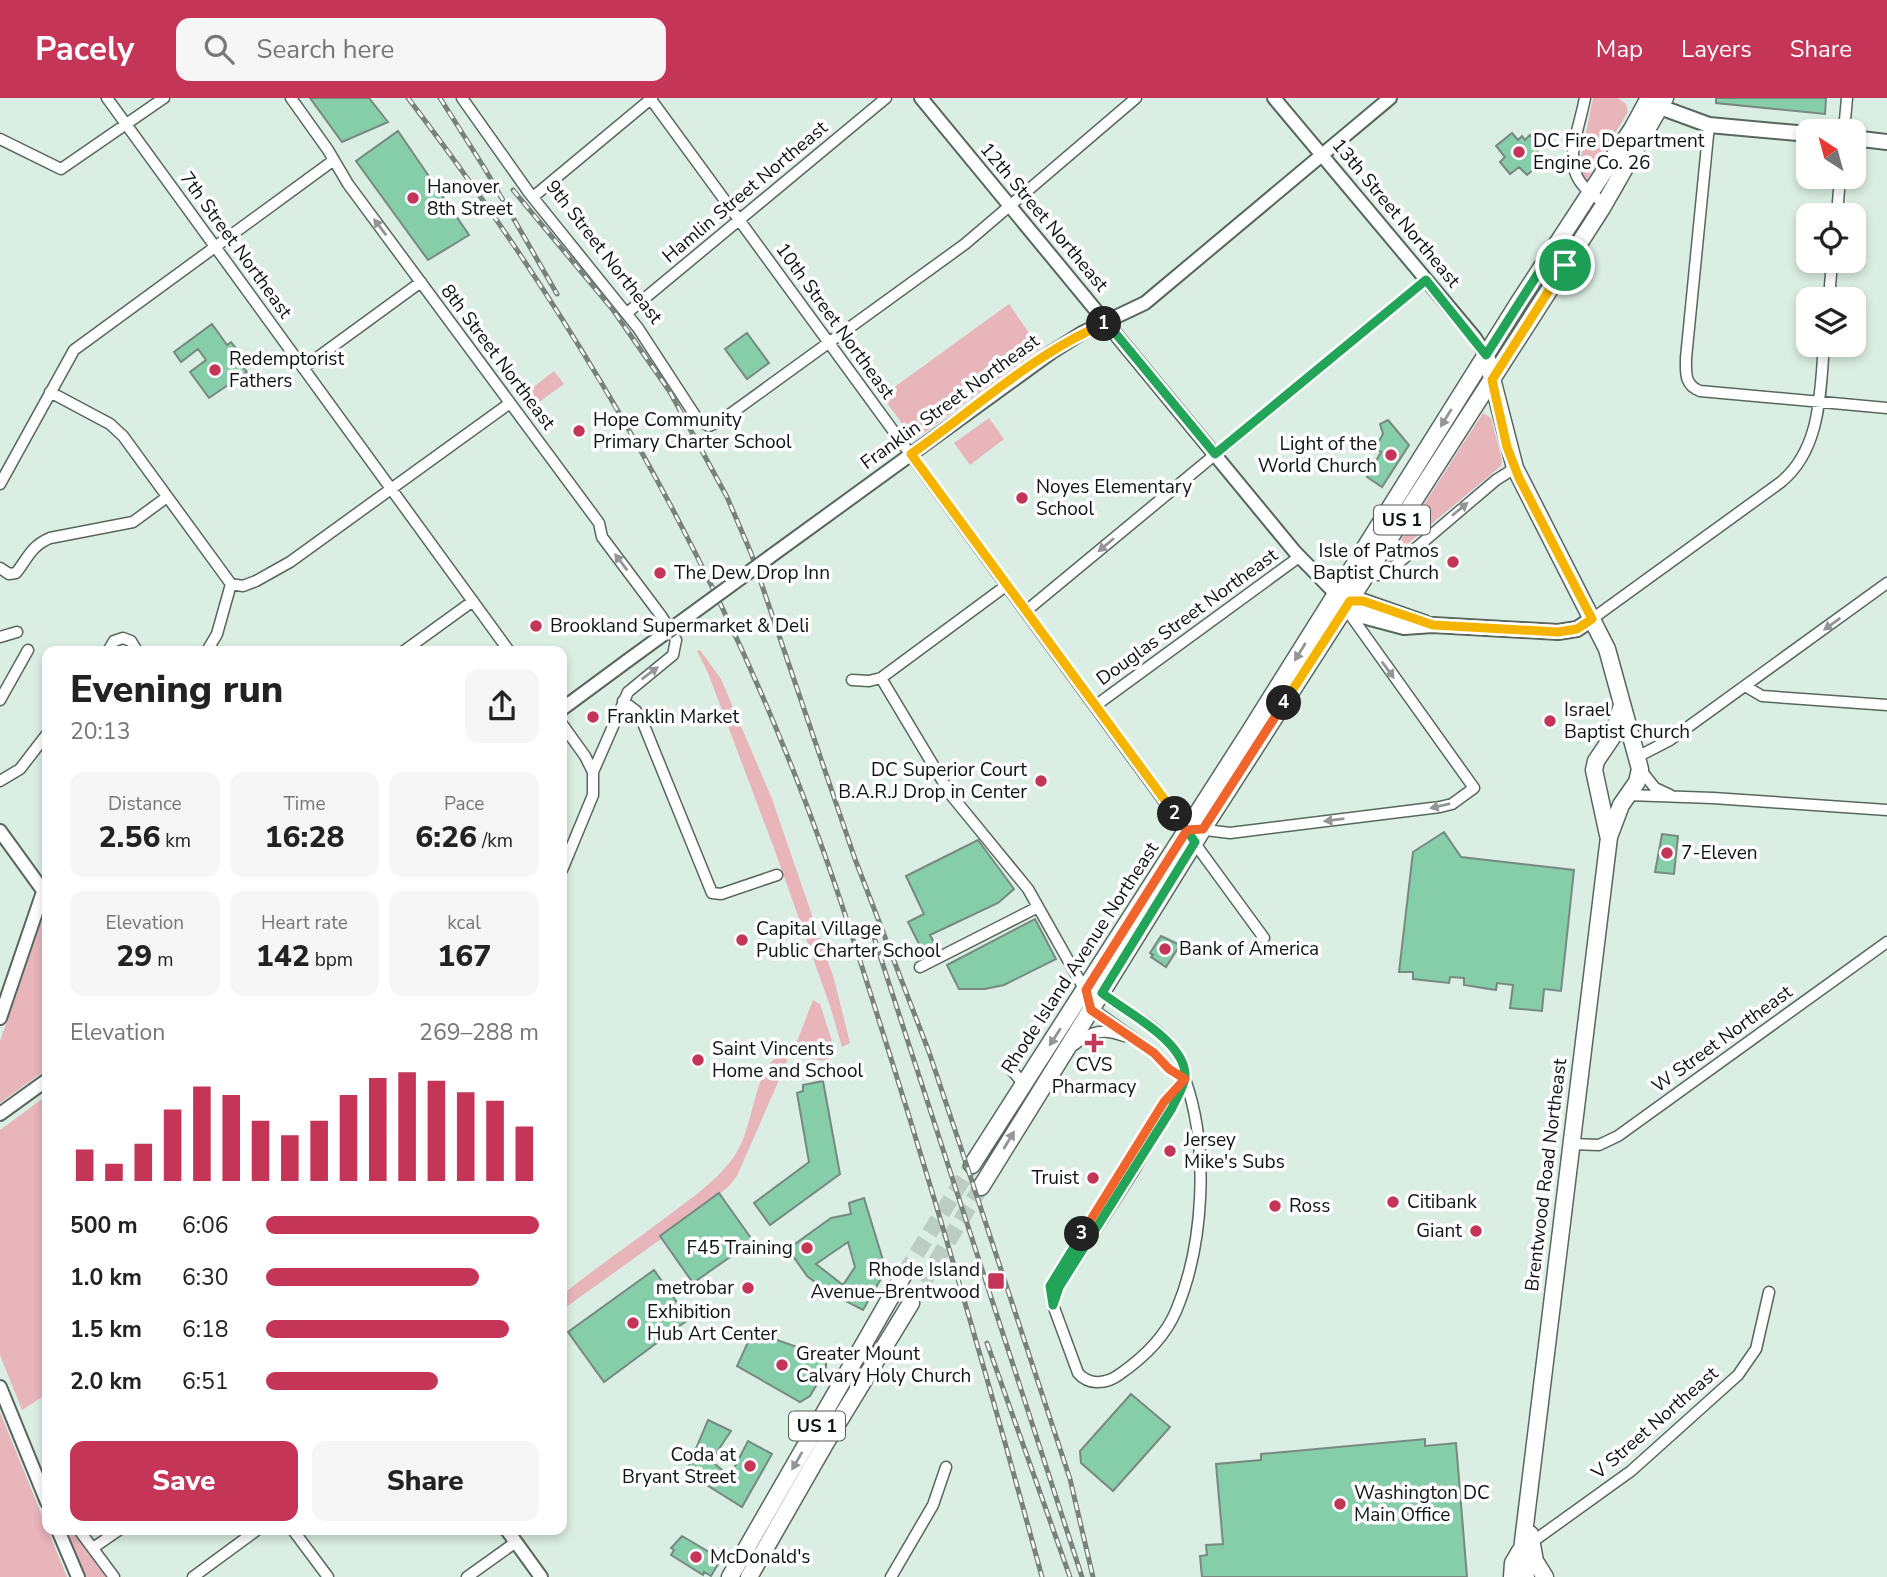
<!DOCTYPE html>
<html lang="en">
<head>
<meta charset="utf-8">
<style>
  body { margin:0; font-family:"Nunito Sans",sans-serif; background:#f6f6f6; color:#222; height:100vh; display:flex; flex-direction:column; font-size:26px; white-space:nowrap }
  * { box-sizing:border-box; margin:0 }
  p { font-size:23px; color:#767676 }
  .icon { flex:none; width:38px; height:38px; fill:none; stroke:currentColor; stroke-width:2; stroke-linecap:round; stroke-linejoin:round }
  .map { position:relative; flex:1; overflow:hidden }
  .details { position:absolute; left:42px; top:548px; width:525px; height:889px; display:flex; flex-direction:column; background:#fff; border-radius:14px; box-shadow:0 4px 10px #0003 }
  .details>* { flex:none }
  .needle { width:46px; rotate:324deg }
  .tools { position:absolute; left:1796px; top:21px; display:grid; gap:14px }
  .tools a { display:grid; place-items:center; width:70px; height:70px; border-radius:14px; background:#fff; box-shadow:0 4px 10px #0003; font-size:35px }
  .pin { position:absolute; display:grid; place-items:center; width:60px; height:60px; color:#fff; margin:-30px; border:4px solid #fff; border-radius:50%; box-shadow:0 2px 7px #0007 }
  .km { position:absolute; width:35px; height:35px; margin:-18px; border-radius:50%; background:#222; color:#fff; font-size:19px; line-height:35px; text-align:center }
  .round { display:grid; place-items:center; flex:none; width:74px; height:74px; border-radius:14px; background:#f6f6f6 }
  .overview { display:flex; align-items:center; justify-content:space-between; height:119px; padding:0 28px }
  h1 { font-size:38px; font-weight:800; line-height:52px }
  .figures { display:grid; grid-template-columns:repeat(3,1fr); gap:10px; height:119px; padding:7px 28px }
  .figures div { display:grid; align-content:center; border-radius:14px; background:#f6f6f6; text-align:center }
  .figures b { font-size:30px; font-weight:800 }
  .figures small { font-size:19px; font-weight:400 }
  .figures p { font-size:19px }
  .chart { height:196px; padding:14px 28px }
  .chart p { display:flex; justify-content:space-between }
  .chart svg { width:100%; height:126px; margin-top:7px; stroke:#c43558; stroke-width:6 }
  .action { display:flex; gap:14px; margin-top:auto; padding:14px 28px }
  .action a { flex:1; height:80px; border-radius:14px; background:#c43558; color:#fff; font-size:28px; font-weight:800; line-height:80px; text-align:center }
  .action a+a { background:#f6f6f6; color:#222 }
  ul { padding:0 28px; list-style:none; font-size:23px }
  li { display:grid; grid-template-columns:112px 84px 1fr; align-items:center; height:52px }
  li i { height:18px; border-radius:9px; background:#c43558 }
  header { display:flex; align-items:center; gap:42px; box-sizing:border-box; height:98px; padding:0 35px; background:#c43558; color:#fff }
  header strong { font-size:33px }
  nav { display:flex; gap:38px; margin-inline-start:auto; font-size:24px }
  .search { width:490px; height:63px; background:#f6f6f6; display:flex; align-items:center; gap:18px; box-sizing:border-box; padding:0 24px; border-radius:14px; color:#767676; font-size:26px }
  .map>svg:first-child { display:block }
  .green { fill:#e8b5bb }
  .building { fill:#86cda9; stroke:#788980; stroke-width:2; fill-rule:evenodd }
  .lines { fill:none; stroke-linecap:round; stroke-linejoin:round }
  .primary-tunnel { stroke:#bccdc4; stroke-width:16; stroke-dasharray:16 8; stroke-linecap:butt }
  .minor-casing { stroke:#57675e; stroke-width:13 }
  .tertiary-casing { stroke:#57675e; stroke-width:16 }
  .secondary-casing { stroke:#57675e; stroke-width:18 }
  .primary-casing { stroke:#57675e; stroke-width:19 }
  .minor { stroke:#fff; stroke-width:10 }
  .tertiary { stroke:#fff; stroke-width:12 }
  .secondary { stroke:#fff; stroke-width:14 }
  .primary { stroke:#fff; stroke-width:16 }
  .rail-casing { stroke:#76827b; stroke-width:5 }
  .rail { stroke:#fff; stroke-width:2.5; stroke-dasharray:8; stroke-linecap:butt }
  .tertiary-bridge-casing { stroke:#57675e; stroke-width:16; stroke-linecap:butt }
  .tertiary-bridge { stroke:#fff; stroke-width:12 }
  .oneway { fill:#939694 }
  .split-1-casing { stroke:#fff; stroke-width:14 }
  .split-2-casing { stroke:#fff; stroke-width:14 }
  .split-3-casing { stroke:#fff; stroke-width:14 }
  .split-4-casing { stroke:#fff; stroke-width:14 }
  .split-5-casing { stroke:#fff; stroke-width:14 }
  .split-1 { stroke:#22a559; stroke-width:9 }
  .split-2 { stroke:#f5b400; stroke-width:9 }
  .split-3 { stroke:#22a559; stroke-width:9 }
  .split-4 { stroke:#f0652b; stroke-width:9 }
  .split-5 { stroke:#f5b400; stroke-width:9 }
  .poi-dot { fill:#c43558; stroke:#fff; stroke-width:2.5 }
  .labels { text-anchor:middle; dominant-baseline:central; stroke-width:7; stroke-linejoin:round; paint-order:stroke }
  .shield { fill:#fff; stroke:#575b59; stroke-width:2 }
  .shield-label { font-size:18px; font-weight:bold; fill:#0f1512 }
  .poi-label { font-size:19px; fill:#0f1512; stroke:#fff; text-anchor:start }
  .street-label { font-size:19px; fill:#0f1512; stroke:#fff }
</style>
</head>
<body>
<header>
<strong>Pacely</strong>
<div class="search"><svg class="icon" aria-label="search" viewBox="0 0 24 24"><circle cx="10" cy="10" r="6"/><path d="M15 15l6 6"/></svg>Search here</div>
<nav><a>Map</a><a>Layers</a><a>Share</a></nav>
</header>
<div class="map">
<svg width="1887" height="1479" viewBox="0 0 1887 1479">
  <rect width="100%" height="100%" fill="#dbeee3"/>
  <path class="green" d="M1593,0H1618L1626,6L1628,14L1586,83L1579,75V69Z
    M1009,206L1040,251L914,342L882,298Z
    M554,273L564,286L535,307L526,295Z
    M1483,315L1491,320L1502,362L1501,368L1411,443L1392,464L1384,468Z
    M989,320L1004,341L970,367L954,345Z
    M700,552L721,581L772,701L834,881L850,945L842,949L830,908L775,753L708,575L697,553Z
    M45,813L47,971L0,1005V943Z
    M813,902L820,906L832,943L829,964L809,960L793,954Z
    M791,949L786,966L737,1078L727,1090L668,1136L562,1212V1197C594,1171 628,1148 661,1123C686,1104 714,1086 733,1060C758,1026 749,967 791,949Z
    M46,998L47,1296L22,1312L0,1257V1032Z
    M0,1314L67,1479H0Z
    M67,1432H71L106,1479H86Z"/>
  <path class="building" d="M310,0H369L388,24L342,44Z
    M1716,0H1826L1825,16L1716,5Z
    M398,33L469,137L428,162L356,63Z
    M1512,35L1518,42L1522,38L1525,42L1530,37L1541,50L1532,58L1539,67L1527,77L1519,69L1510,76L1500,64L1505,59L1496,48Z
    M212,226L227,247L231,244L236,250L233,255L247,274L209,300L190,274L206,262L198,251L181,264L174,254Z
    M747,235L769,265L747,281L725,251Z
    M1388,322L1409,347L1382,389L1367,379L1381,354L1375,350L1383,336L1380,326Z
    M1444,734L1461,759L1574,772L1561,893L1544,891L1542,913L1510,910L1513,887L1497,885L1496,892L1464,887V880L1450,879L1449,885L1413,881V874H1399L1413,754Z
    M1662,736L1678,738L1674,776L1655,774Z
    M978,742L1014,791L998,805L930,837L938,852L925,858L908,824L924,816L906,778Z
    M1035,821L1056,861L1004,887L985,891H959L947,867Z
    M1161,838L1180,847L1166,869L1151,859L1153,857L1150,855Z
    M823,983L840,1076L770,1127L754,1105L809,1064L797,995L803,993V987Z
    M719,1095L753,1143L693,1185L660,1138Z
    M864,1100L886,1172L863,1212L828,1194L807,1178L788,1151L831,1120L851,1116L849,1105ZM848,1144L855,1169L843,1187L816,1166Z
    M654,1172L689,1221L604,1284L568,1234Z
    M755,1229L775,1238L774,1241L826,1259V1271L810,1298L800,1304L737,1268Z
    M1131,1296L1170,1329L1113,1393L1081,1365L1080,1353Z
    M708,1322L731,1333L711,1363L730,1378L748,1343L772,1356L742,1409L686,1374Z
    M1425,1341V1348L1456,1345L1467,1479H1202L1200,1458L1207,1457L1206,1447L1223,1446L1216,1366L1261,1362V1356Z
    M682,1438L721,1461L711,1478L704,1474L703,1477L671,1457L674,1452L671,1450Z"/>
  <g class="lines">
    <path class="primary-tunnel" d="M904,1176L972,1067
      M911,1205L981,1089"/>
    <g class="minor-casing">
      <path id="minor" d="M107,0L509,553
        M291,0L328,52L348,86L599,425L602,439L662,519L676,542L673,557L628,594L593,674V697L562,772
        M462,0L530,96L638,230L698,322L709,328L722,322L965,146L1136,0
        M650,0L1264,840
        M1585,0C1576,46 1555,77 1605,105
        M1709,27L1686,260C1686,274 1684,287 1700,293L1887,310
        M1844,33L1847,0
        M0,41L61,71L164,0
        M533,99L652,0
        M1837,117L1840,79
        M1829,201L1832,163
        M627,215L886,0
        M303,270L421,184
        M50,294L110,326L123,338L231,486L243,488L256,483L290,464L510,305
        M0,386L74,252L334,62
        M0,470L9,476L16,475C28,460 31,448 50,440L133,424L167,399
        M1368,475L1378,477L1389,473L1496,382L1515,370
        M1026,513L1426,182
        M1592,521L1781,384C1821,351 1820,295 1824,247
        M0,539L17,534
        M108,553L114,543L123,540L131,543L137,553
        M207,553L217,536L231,486
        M404,553L473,503
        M881,580L951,697L1028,791L1086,894
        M852,582L869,583L881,580L1007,487
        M1745,588L1762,598L1887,607
        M0,602L28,552
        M623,603L636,613L643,625L712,795L721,796L777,777
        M1095,608L1299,459
        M562,626L585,658L593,674
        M1637,659L1670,642L1887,485
        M1640,671L1655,690L1670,697
        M0,683L20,671L47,636
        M1628,697L1713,700L1887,712
        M1198,731L1230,735L1440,709L1452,706L1474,690L1344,508
        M920,869L1038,809
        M1096,894L1102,895C1128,915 1167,932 1182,963C1185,969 1184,977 1186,984C1209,1051 1204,1147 1176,1213C1165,1239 1143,1260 1120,1276C1107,1286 1089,1288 1078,1275L1053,1207L1050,1188L1164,1004L1185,981
        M1090,909L1154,955L1169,971L1185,981
        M1074,947C1091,933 1104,930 1124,938
        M1007,967L1024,986
        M1571,1046L1599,1047L1618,1038L1887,844
        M1053,1206L1059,1189L1133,1074L1181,991
        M79,1432L114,1479
        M293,1432L328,1479
        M1528,1447L1631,1373L1738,1277L1756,1251L1769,1194
        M93,1450L119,1432
        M193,1479L257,1432
        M467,1479L516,1444
        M891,1479L933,1407L946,1369"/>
    </g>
    <g class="tertiary-casing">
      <path id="tertiary" d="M921,0L1295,454L1336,496
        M1274,0L1475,240L1486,257
        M771,458L1052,254L1082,235L1145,205L1390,0
        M562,611L627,563
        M0,733L47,798
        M0,920L43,794
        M0,1016L47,982
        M0,1289L47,1404
        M58,1432L78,1479
        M507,1432L541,1479"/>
    </g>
    <g class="secondary-casing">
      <path id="secondary" d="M1649,5L1709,27L1808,36
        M1853,40L1887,44
        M1344,500L1362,503L1425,525
        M1350,503L1359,517L1404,529L1433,527L1558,534L1577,531L1592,521"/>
    </g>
    <g class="primary-casing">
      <path id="primary" d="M1486,257L1515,370L1607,551L1640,671L1637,684L1621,707L1609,739L1522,1452V1465L1526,1479
        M1608,737L1594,672L1596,663L1613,638L1621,610
        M972,1067L1250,633L1519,204L1632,31L1649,0
        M981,1089L1203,731L1602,110L1665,0
        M1530,1436L1535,1463L1545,1479
        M730,1479L904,1176
        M749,1479L825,1346L911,1205
        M1512,1479L1513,1465L1520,1453"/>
    </g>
    <use href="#minor" class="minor"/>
    <use href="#tertiary" class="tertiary"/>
    <use href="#secondary" class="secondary"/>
    <use href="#primary" class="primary"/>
    <g class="rail-casing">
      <path id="rail" d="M408,0C565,206 700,435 795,677C833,773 863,872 894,970C947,1139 996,1309 1042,1479
        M440,0L485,71L557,196
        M513,92L613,212L670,294L727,399L751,455L855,761L929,954L960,1047L1070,1381L1093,1479
        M870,827L1082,1479
        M987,1245L1070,1479"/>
    </g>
    <use href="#rail" class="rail"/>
    <g class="tertiary-bridge-casing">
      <path id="tertiary-bridge" d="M627,563L771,458"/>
    </g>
    <use href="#tertiary-bridge" class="tertiary-bridge"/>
  </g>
  <defs><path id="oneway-solid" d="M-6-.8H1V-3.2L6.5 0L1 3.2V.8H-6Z" transform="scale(1.75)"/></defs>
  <g class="oneway">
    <use href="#oneway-solid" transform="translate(380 129) rotate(-127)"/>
    <use href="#oneway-solid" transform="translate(1446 320) rotate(122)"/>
    <use href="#oneway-solid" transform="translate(1460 411) rotate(-40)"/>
    <use href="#oneway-solid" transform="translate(1106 447) rotate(140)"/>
    <use href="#oneway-solid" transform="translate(621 464) rotate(-127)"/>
    <use href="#oneway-solid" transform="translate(1832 526) rotate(144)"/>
    <use href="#oneway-solid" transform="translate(1300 554) rotate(122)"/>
    <use href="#oneway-solid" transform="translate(1388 572) rotate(54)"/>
    <use href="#oneway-solid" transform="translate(650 575) rotate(-37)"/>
    <use href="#oneway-solid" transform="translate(1440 708) rotate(167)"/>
    <use href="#oneway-solid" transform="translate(1334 722) rotate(173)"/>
    <use href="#oneway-solid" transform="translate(1055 939) rotate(123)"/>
    <use href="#oneway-solid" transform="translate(1009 1042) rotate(-59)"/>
    <use href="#oneway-solid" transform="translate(797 1363) rotate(120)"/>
  </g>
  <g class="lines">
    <g class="split-1-casing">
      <path id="split-1" d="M1104,226L1107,225L1215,356L1426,182L1486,257L1549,158L1565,167"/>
    </g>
    <g class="split-2-casing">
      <path id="split-2" d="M1104,226C1036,254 971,314 911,356L1175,716"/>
    </g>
    <g class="split-3-casing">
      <path id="split-3" d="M1082,1136L1050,1188L1053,1207L1059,1189L1172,1010C1176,1001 1184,989 1185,979C1187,944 1126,914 1102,895L1195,744L1175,716"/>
    </g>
    <g class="split-4-casing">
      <path id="split-4" d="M1082,1136L1164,1004L1185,981L1169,971L1154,955L1091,912L1086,892L1187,732L1203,731L1284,605"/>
    </g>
    <g class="split-5-casing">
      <path id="split-5" d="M1284,605L1350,503H1363L1433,527L1558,534L1577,531L1592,521L1519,380L1507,349L1492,282L1565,167"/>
    </g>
    <use href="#split-1" class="split-1"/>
    <use href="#split-2" class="split-2"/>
    <use href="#split-3" class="split-3"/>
    <use href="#split-4" class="split-4"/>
    <use href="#split-5" class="split-5"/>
  </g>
  <g class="poi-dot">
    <circle cx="1519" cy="54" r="7"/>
    <circle cx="413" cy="100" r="7"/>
    <circle cx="215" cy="272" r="7"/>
    <circle cx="579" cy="333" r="7"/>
    <circle cx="1391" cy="357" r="7"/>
    <circle cx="1022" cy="400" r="7"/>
    <circle cx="1453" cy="464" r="7"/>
    <circle cx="660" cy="475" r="7"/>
    <circle cx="536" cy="528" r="7"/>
    <circle cx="593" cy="619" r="7"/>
    <circle cx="1550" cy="623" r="7"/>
    <circle cx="1041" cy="683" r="7"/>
    <circle cx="1667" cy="755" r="7"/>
    <circle cx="742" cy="842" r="7"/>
    <circle cx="1165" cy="851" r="7"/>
    <path d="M1090.5 934.5h7v7h7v7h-7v7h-7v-7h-7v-7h7z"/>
    <circle cx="698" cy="962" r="7"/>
    <circle cx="1170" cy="1053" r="7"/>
    <circle cx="1093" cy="1080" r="7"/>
    <circle cx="1393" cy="1104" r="7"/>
    <circle cx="1275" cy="1108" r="7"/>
    <circle cx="1476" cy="1133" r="7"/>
    <circle cx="807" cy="1150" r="7"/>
    <rect x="987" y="1174" width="18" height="18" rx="3.5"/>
    <circle cx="748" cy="1190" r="7"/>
    <circle cx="633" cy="1225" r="7"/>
    <circle cx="782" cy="1267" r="7"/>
    <circle cx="750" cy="1368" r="7"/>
    <circle cx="1340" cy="1406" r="7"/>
    <circle cx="696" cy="1459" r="7"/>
  </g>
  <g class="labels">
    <g class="shield">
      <rect x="1374" y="407.5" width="56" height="29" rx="5"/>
      <rect x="789" y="1313.5" width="56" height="29" rx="5"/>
    </g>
    <g class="shield-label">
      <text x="1402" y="422">US 1</text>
      <text x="817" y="1328">US 1</text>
    </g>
    <g class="poi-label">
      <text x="1533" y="43">DC Fire Department<tspan x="1533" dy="22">Engine Co. 26</tspan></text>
      <text x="427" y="89">Hanover<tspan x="427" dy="22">8th Street</tspan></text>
      <text x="229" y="261">Redemptorist<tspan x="229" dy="22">Fathers</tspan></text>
      <text x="593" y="322">Hope Community<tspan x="593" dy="22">Primary Charter School</tspan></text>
      <text x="1377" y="346" text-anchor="end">Light of the<tspan x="1377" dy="22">World Church</tspan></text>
      <text x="1036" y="389">Noyes Elementary<tspan x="1036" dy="22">School</tspan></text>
      <text x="1439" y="453" text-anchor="end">Isle of Patmos<tspan x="1439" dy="22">Baptist Church</tspan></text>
      <text x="674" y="475">The Dew Drop Inn</text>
      <text x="550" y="528">Brookland Supermarket &amp; Deli</text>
      <text x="1564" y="612">Israel<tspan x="1564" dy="22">Baptist Church</tspan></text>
      <text x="607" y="619">Franklin Market</text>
      <text x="1027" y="672" text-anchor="end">DC Superior Court<tspan x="1027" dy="22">B.A.R.J Drop in Center</tspan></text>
      <text x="1681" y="755">7-Eleven</text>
      <text x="756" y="831">Capital Village<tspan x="756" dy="22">Public Charter School</tspan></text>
      <text x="1179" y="851">Bank of America</text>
      <text x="712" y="951">Saint Vincents<tspan x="712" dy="22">Home and School</tspan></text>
      <text x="1094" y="967" text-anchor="middle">CVS<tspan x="1094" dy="22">Pharmacy</tspan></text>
      <text x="1184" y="1042">Jersey<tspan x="1184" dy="22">Mike's Subs</tspan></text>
      <text x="1079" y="1080" text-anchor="end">Truist</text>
      <text x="1407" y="1104">Citibank</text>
      <text x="1289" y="1108">Ross</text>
      <text x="1462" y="1133" text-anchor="end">Giant</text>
      <text x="793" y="1150" text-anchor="end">F45 Training</text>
      <text x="980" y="1172" text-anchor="end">Rhode Island<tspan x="980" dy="22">Avenue–Brentwood</tspan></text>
      <text x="734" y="1190" text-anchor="end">metrobar</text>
      <text x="647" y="1214">Exhibition<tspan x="647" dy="22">Hub Art Center</tspan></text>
      <text x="796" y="1256">Greater Mount<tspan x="796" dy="22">Calvary Holy Church</tspan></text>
      <text x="736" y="1357" text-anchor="end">Coda at<tspan x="736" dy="22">Bryant Street</tspan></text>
      <text x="1354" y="1395">Washington DC<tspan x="1354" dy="22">Main Office</tspan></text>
      <text x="710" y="1459">McDonald's</text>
    </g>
    <g class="street-label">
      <text transform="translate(745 94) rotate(-40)">Hamlin Street Northeast</text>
      <text transform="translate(1396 115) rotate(50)">13th Street Northeast</text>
      <text transform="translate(1044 119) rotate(50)">12th Street Northeast</text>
      <text transform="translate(236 147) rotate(54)">7th Street Northeast</text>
      <text transform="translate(604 154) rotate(52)">9th Street Northeast</text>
      <text transform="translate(835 223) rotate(54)">10th Street Northeast</text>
      <text transform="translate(498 259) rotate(53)">8th Street Northeast</text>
      <text transform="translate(950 304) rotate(-36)">Franklin Street Northeast</text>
      <text transform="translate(1187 519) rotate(-36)">Douglas Street Northeast</text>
      <text transform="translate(1080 860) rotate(-57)">Rhode Island Avenue Northeast</text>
      <text transform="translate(1722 941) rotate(-36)">W Street Northeast</text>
      <text transform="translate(1546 1077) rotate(-83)">Brentwood Road Northeast</text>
      <text transform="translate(1655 1325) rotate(-41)">V Street Northeast</text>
    </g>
  </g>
</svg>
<div class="tools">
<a><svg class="needle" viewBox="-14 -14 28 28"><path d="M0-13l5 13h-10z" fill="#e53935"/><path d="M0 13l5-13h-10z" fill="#767676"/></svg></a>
<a><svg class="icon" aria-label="locate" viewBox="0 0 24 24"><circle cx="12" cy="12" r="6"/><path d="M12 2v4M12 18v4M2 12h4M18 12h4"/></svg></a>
<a><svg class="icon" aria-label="layers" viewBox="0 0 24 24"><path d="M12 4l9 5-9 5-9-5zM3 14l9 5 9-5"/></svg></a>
</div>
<div class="pin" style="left:1565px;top:167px;background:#1e9e55"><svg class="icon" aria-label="arrive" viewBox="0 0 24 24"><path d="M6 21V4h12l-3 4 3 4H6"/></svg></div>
<b class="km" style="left:1104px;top:226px">1</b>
<b class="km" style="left:1175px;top:716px">2</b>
<b class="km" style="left:1082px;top:1136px">3</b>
<b class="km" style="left:1284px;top:605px">4</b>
<section class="details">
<div class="overview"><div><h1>Evening run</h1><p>20:13</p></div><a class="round"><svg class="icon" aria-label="share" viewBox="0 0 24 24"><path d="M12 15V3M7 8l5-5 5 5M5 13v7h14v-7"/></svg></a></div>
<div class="figures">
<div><p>Distance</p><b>2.56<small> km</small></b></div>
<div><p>Time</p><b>16:28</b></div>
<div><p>Pace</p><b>6:26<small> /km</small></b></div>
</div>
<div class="figures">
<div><p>Elevation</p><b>29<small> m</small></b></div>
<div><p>Heart rate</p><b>142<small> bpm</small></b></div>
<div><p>kcal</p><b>167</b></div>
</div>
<div class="chart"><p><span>Elevation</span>269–288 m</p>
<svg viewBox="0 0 160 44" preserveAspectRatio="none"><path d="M5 44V33M15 44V38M25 44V31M35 44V19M45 44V11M55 44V14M65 44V23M75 44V28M85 44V23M95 44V14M105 44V8M115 44V6M125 44V9M135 44V13M145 44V16M155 44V25"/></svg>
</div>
<ul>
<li><b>500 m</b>6:06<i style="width:100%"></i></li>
<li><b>1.0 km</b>6:30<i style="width:78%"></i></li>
<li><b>1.5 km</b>6:18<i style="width:89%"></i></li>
<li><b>2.0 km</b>6:51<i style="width:63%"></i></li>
</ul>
<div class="action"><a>Save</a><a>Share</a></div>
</section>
</div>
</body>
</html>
